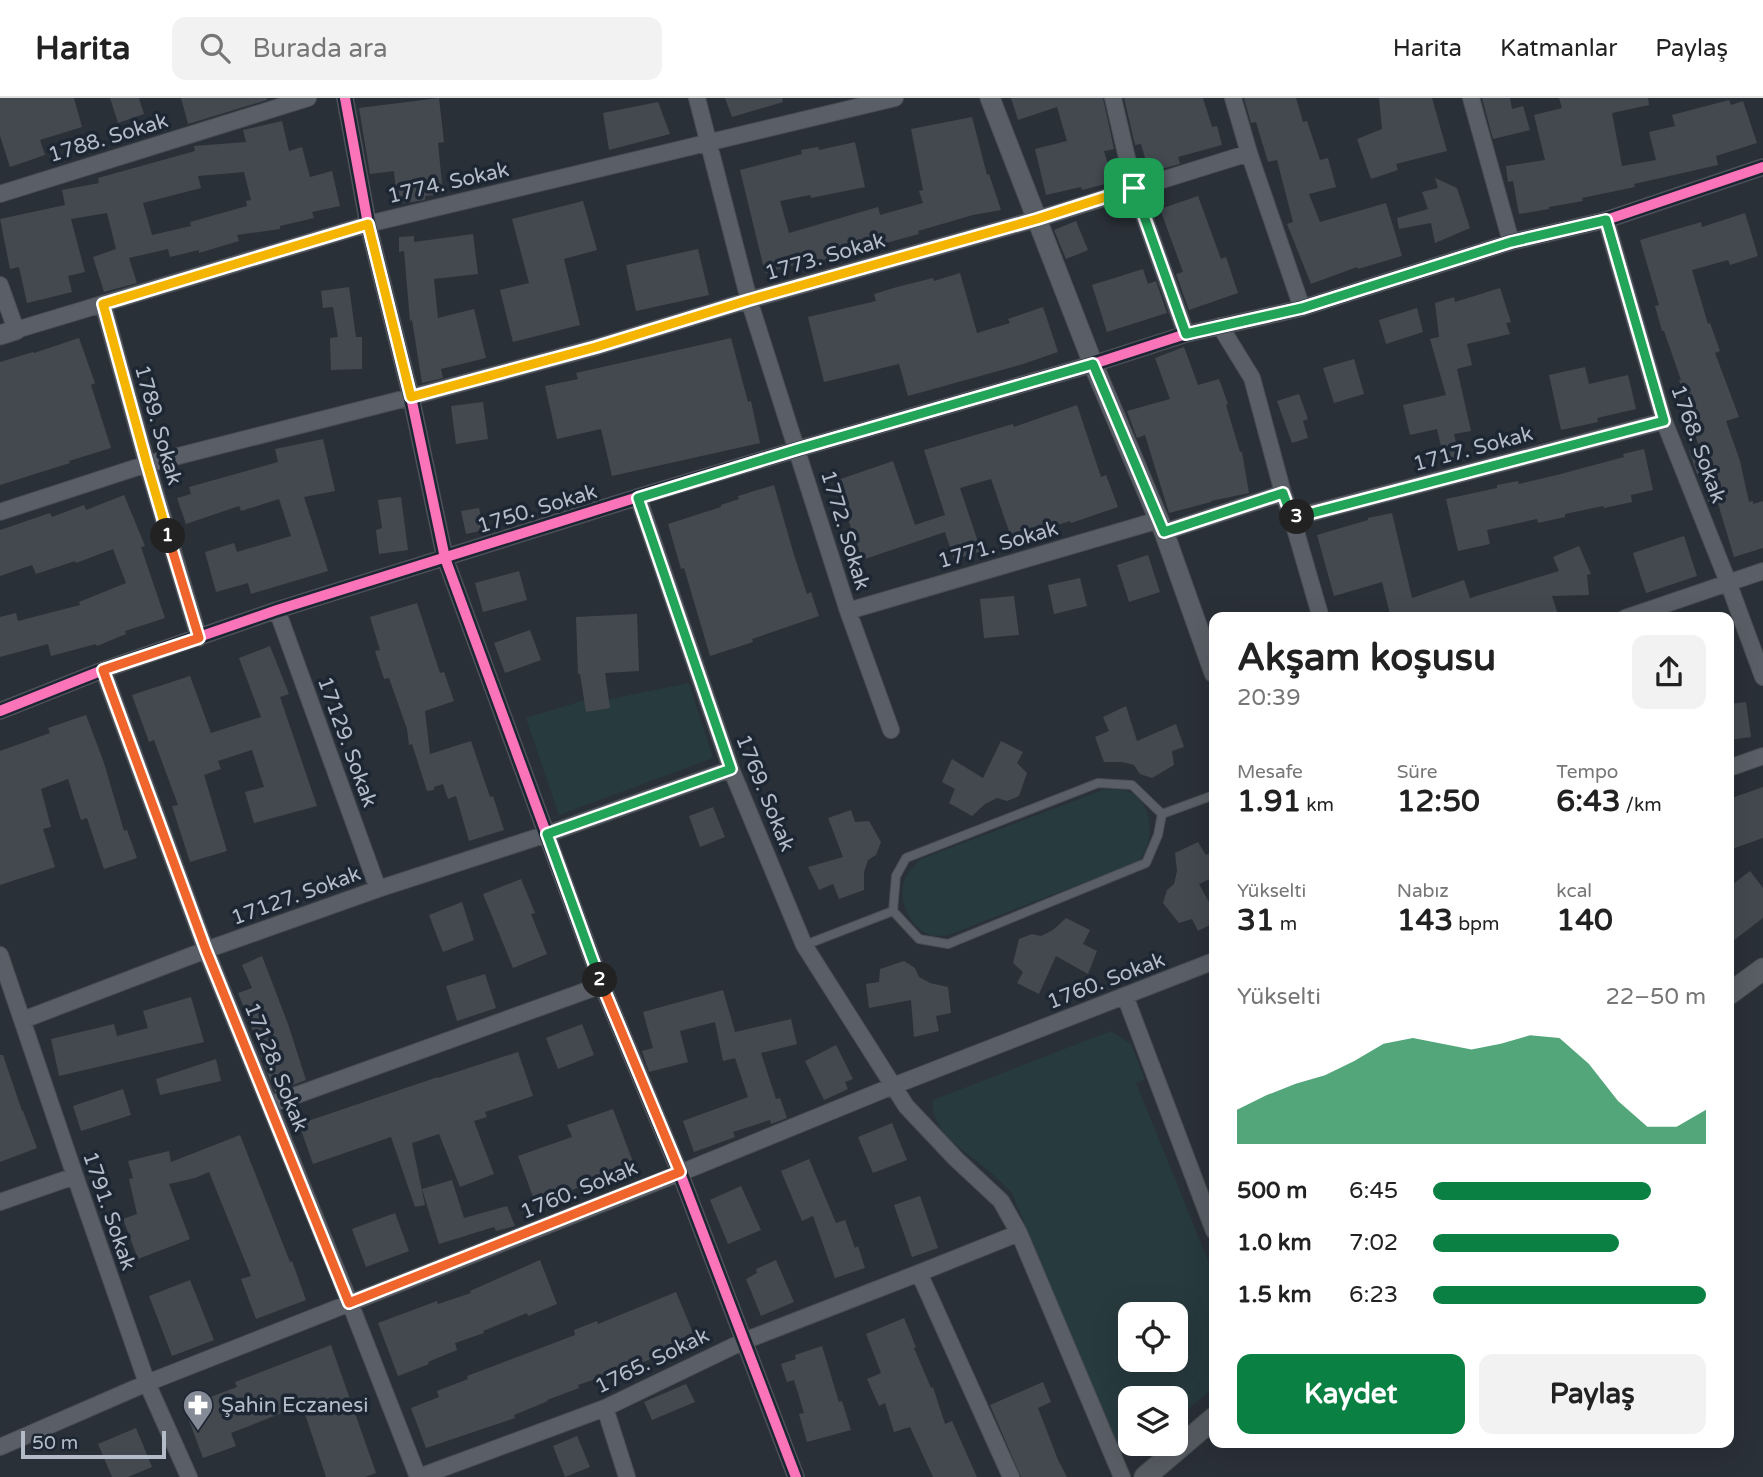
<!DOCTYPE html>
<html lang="tr">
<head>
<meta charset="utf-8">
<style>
  body { margin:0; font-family:"Varela Round",sans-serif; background:#f2f2f2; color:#222; height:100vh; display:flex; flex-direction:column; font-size:26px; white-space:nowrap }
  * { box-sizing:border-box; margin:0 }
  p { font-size:23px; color:#767676 }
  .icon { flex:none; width:38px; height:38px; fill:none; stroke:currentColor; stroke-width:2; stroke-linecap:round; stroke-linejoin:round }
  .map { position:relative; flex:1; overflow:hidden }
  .sheet { position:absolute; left:1209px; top:514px; width:525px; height:836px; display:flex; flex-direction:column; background:#fff; border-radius:14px; box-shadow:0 7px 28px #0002 }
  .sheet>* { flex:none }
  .fabs { position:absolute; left:1118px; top:1204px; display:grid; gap:14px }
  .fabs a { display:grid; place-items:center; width:70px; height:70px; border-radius:14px; background:#fff; box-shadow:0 7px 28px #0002; font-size:35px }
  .scale { position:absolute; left:21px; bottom:18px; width:145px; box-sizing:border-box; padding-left:7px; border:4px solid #b4bcc9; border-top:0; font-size:19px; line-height:24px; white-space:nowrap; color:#b4bcc9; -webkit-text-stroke:5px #1d2633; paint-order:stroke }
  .pin { position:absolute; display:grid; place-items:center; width:60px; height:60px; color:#fff; margin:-30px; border-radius:14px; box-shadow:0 4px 10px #0006 }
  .km { position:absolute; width:35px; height:35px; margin:-18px; border-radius:50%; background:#222; color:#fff; font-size:19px; line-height:35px; text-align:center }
  .round { display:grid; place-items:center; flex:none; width:74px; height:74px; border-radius:14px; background:#f2f2f2 }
  .head { display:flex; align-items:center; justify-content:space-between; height:119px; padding:0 28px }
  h1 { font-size:38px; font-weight:700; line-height:52px }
  .metrics { display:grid; grid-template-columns:repeat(3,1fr); gap:10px; height:119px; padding:7px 28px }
  .metrics div { display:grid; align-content:center }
  .metrics b { font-size:30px; font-weight:700 }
  .metrics small { font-size:19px; font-weight:400 }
  .metrics p { font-size:19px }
  .chart { height:196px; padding:14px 28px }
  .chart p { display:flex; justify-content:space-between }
  .chart svg { width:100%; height:126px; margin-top:7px; fill:#0b8043; opacity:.7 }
  .button { display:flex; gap:14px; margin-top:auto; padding:14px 28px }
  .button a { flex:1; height:80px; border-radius:14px; background:#0b8043; color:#fff; font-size:28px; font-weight:700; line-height:80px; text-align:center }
  .button a+a { background:#f2f2f2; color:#222 }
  ul { padding:0 28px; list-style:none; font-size:23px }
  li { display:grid; grid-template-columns:112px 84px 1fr; align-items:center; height:52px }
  li i { height:18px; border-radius:9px; background:#0b8043 }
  header { display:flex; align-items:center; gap:42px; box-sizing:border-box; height:98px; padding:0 35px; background:#fff; border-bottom:2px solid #e0e0e0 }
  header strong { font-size:33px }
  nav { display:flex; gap:38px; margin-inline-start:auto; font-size:24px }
  .search { width:490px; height:63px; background:#f2f2f2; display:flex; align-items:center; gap:18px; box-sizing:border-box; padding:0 24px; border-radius:14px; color:#767676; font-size:26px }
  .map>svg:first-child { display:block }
  .green { fill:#273a3e; fill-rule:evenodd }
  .building { fill:#444950; fill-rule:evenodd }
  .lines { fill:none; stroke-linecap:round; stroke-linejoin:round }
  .service-casing { stroke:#484c53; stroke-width:10 }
  .minor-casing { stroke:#484c53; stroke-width:18 }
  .tertiary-casing { stroke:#484c53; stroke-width:21 }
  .secondary-casing { stroke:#484c53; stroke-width:23 }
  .service { stroke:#5a5e66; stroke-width:8 }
  .minor { stroke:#5a5e66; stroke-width:16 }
  .tertiary { stroke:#5a5e66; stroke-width:19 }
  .secondary { stroke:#595d64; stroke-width:21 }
  .cycleway-casing { stroke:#1d2633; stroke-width:15 }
  .cycleway { stroke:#fb73b8; stroke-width:10 }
  .split-1-casing { stroke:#fff; stroke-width:14 }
  .split-2-casing { stroke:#fff; stroke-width:14 }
  .split-3-casing { stroke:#fff; stroke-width:14 }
  .split-4-casing { stroke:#fff; stroke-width:14 }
  .split-1 { stroke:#f5b400; stroke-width:9 }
  .split-2 { stroke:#f0652b; stroke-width:9 }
  .split-3 { stroke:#22a559; stroke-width:9 }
  .split-4 { stroke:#22a559; stroke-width:9 }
  .labels { text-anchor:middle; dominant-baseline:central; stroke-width:7; stroke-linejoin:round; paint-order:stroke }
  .street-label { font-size:21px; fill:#b4bcc9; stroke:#1d2633 }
  .poi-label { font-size:21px; fill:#b4bcc9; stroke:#1d2633; text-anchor:start }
</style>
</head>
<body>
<header>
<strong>Harita</strong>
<div class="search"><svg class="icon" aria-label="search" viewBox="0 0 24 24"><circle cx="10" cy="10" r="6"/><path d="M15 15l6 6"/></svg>Burada ara</div>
<nav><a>Harita</a><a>Katmanlar</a><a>Paylaş</a></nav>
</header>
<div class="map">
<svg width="1763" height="1379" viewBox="0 0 1763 1379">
  <rect width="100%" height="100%" fill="#2a3038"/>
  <path class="green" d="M689,585L713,660L559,717L526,620L595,599L601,603Z
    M1115,691C1123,692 1130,693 1136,698C1155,714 1153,746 1138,764L948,837C940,838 932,839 926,835C911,828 899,803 903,788C905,776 913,769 921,761L1103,692Z
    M1111,933L1131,946L1145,981L1136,985L1214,1177V1289L1176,1322V1300H1130V1346H1149C1137,1357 1132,1359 1118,1349L1012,1095C1003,1086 994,1077 984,1069C963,1051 930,1033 933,1002ZM1130,1216H1176V1262H1130Z"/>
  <path class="building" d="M0,0H74L82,29L40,42L45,57L10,69L0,38Z
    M110,0H139L144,16L118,25Z
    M181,0H266L267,2L188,26Z
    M439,0L444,44L438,45L443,96L425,98V102L397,106L394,73L370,76L359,10Z
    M725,0H782L783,4L732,19Z
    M1011,0H1103L1114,51L1104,53L1113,84L1082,92L1081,89L1046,97L1035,51L1067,43L1057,9L1018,22Z
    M1124,0H1203L1212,29L1217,28L1222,47L1178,59L1180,66L1149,74L1141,46L1135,47Z
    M1244,0H1296L1303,24L1307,23L1320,62L1328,60L1336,89L1309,96L1320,124L1386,105L1402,158L1358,171L1357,169L1311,186L1287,126L1293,124L1277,62L1268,64L1256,24L1251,25Z
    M1379,0H1432L1447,53L1396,66L1398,72L1371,81L1357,41L1382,31Z
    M1482,0H1510L1512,11L1523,8L1530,32L1493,41Z
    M1559,0H1648L1649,7L1612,15L1622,68L1656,62L1649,34L1675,28L1672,17L1729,2L1731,7L1743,3L1757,45L1716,58L1718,67L1634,86L1635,89L1582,100L1583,103L1549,109V111L1519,116L1513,83L1508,84L1506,68L1545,62L1534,17L1562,10Z
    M658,4L670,36L609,52L603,15Z
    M972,19L987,77L989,76L1001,112L973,117L918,133L919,136L886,145L888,149L862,155L861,151L813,165V162L765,175L740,72L802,56L801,52L818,49L819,52L855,44L865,89L811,100L810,97L780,103L789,135L878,109L880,117L923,105L919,93L923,92L911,31Z
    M282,23L289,53L302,49L310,79L332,73L340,108L312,114L314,120L280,128V131L237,137L239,143L199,155V152L170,159L168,151L129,160L137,185L104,194L93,159L116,151L107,115L71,121L85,174L68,178L72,194L27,205L19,169L10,171L0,121L65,107L62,92L99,85L98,80L195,53L194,48L246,44L243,32ZM244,74L251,102L246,103L247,108L190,124L191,128L152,137L143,105L201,90L198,78Z
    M1435,80L1457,90L1470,130L1435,145L1431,125L1399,131L1397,120L1428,111L1422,94L1438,90Z
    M1198,98L1221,161L1226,159L1238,195L1189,212L1176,176L1183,174L1160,111Z
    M583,103L597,152L564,161L580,227L513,244L500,192L529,185L512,121Z
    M1745,115L1758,158L1730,167L1728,162L1692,172L1708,226L1710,225L1720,253L1715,255L1739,319L1726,323L1740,363L1749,404L1753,403V406L1763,403V450L1734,459L1717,402L1708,404L1700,375L1697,376L1689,352L1699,348L1685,308H1687L1679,282H1681L1664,233H1662L1655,208L1659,207L1640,142L1701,124L1702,129Z
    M1076,123L1088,152L1066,161L1054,132Z
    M473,136L478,176L434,181L438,220L474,211L486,260L441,271L443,280L422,285L412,222L410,223L404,153L399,154V139L414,138V144Z
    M698,151L709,197L636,213L626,167Z
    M1143,171L1148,186L1156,183L1167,215L1107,234L1092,187Z
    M960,175L977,235L1010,225L1008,221L1043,209L1058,254L1023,266L908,298L899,266L824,284L808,219L876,203L874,196L897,189L933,180L934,183Z
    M349,189L356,239H362V271L331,272L330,240L338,239L333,209L323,210L321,193Z
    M1500,190L1511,224L1506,225L1510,236L1467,246L1472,267L1457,271L1471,333L1454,336L1459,359L1444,362L1437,331L1410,337L1403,307L1446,297L1430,241L1439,239L1435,205L1454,199L1455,204Z
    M1417,210L1423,234L1386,246L1379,222Z
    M79,240L95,285L91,287L111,350L69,363L70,365L0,387V264L33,254L34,255Z
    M731,240L748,304L751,303L760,345L612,378L601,331L557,341L545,288L578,281L576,275Z
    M1184,249L1198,287L1219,281L1228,306L1226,307L1240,354H1242L1249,395L1211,403V404L1169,415L1145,337L1137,340L1127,313L1170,301L1155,260Z
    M1354,261L1364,296L1334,305L1323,270Z
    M1585,269L1589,286L1628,277L1636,311L1597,320L1598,324L1561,332L1549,277Z
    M1299,296L1308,321L1303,323L1308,340L1292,345L1277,303Z
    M483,304L488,341L456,346L451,308Z
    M1077,307L1101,379L1106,377L1118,409L1071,425L1070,423L1012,442L991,381L960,390L981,453L954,462L945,434L862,462L835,383L893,363L915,427L945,417L924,352L1013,326L1014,329Z
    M323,341L335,393L304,399L328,473L251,496L248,485L216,494L205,454L234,445L237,454L291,438L279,401L241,413L239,408L186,426L177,400L191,396L189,389L278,364L275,351Z
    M1644,351L1653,392L1631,397L1632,404L1604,410L1603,408L1565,416V419L1538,425L1537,421L1487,432L1490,446L1458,453L1446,401L1497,390V387L1518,383L1519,386L1557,377L1624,359L1623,356Z
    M774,387L794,457L807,496L811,494L819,518L752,541L753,544L710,558L684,470L681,471L668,426L721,409V407L739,401L738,398Z
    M124,397L145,448L141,449L165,520L125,533L126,536L97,548L96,546L51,558L48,546L0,559V519L16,515L18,523L80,507L79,504L126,485L113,451L76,465L75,463L36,476L32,467L0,478V432L50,415L52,419L84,407L86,412Z
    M401,399L408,452L379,456L376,432L382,430L378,402Z
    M479,410L484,432L466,436L461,413Z
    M1392,415L1412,500L1464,482L1470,500L1559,473L1553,459L1579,448L1591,476L1587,477L1589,497L1552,498L1559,520H1391L1382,484L1334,498L1317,437L1368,422V420Z
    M1684,438L1697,478L1646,495L1633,455Z
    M1148,457L1160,494L1129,504L1117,467Z
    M519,473L527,502L483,514L475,485Z
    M1080,480L1087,508L1054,516L1048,487Z
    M1014,498L1019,537L984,540L980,501Z
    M417,505L440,575L444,574L454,603L425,613L430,656L471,643L490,699L493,698L504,732L469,743L456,698L448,701L443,686L434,689V692L427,693L412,646L409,647L407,631L389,580L384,581L375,553L380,552L370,519Z
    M637,516L639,573L605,575L610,610L586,614L580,576H578L576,519Z
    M530,532L541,562L505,575L494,545Z
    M270,548L289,596L280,599L317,708L254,725L245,694L264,689L252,652L218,663L221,671L204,677L227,753L190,764L172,708L178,707L154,642L149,644L132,597L190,578L211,635L261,619L239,560Z
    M1746,604L1751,639L1729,642V606Z
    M1126,608L1137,643L1176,626L1184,649L1172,653L1174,667L1152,680L1140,676L1134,667L1122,664H1104L1095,639L1109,633L1103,619Z
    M86,617L104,665L124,733L127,732L137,760L104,771L87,720L81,722L68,681L41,691L51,729L43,731L55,769L0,787V653L50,635L48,630Z
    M1001,643L1023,654L1017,665L1027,675L1019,698L1007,703L997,700L985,706L972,718L949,705L955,691L942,684L952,661L983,680Z
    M1763,689V740L1729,752V701Z
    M713,709L725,739L700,749L689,718Z
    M851,712L855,724L869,723L881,744L876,757L868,762L864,774V792L839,801L833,786L819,792L808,769L843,759L828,720Z
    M1198,744L1206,757L1214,752V779L1199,786L1214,813V825L1198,833L1192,821L1179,825L1163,805L1167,792L1174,786L1177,773L1175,755Z
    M1750,773L1763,790V820L1729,846V789Z
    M521,781L535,815L531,816L547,856L513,870L483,796Z
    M462,804L474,842L443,854L429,817Z
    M1066,820L1090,832L1083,846L1097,853L1088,876L1056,858L1039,896L1017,885L1023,874L1013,865L1019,841L1032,836L1041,838L1053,832Z
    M262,858L288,926L306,982L275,994L257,949L259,948L238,895L252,890L242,867Z
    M904,863L915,870L919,879L930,885L948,889L951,915L936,918L939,933L914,939L911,902L869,910L866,886L879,884L880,871Z
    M485,876L496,910L457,923L446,888Z
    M723,892L735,934L791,921L797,946L761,955L776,1001L780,1000L787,1020L771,1026L770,1022L733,1034L735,1039L694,1054L683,1023L748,999L735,960L723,963L715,924L680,933L688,964L649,974L642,953L653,950L643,914Z
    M191,899L204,944L59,978L51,941L114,926L117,938L148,930L143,913Z
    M582,926L594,957L558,971L546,940Z
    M836,947L853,981L845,984L848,991L824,1002L805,963Z
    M518,954L533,998L485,1014L487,1019L474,1023L494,1076L460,1089L439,1036L412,1045L425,1107L415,1109L391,1039L313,1066L299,1026L438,979V980Z
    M0,957H3L22,1013H23L37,1050L0,1064Z
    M216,961L221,983L160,997L156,981Z
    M123,991L131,1017L81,1033L73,1008Z
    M613,1011L635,1069L572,1092L573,1094L536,1107L518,1058L572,1039L567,1027Z
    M892,1025L907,1062L873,1075L858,1039Z
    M240,1037L290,1164L292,1163L306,1202L256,1221L241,1181L251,1178L209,1074L195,1080L169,1086L190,1141L138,1161L123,1121L137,1116L129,1081L133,1080L128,1063L169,1053L171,1064Z
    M809,1061L836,1125L845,1122L855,1150L858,1148L865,1170L835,1180L813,1118L802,1123L781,1073Z
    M452,1082L464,1120L507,1108L515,1128L496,1133L494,1129L439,1146L422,1091Z
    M741,1088L761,1132L728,1146L710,1102Z
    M920,1098L938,1150L912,1159L894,1107Z
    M395,1115L409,1153L366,1169L352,1131Z
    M540,1162L557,1206L528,1218L527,1215L483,1233L484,1235L455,1245L457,1252L428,1264L429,1266L398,1278L378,1225L437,1203L438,1206L471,1195L470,1193Z
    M776,1162L794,1204L761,1218L746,1181L757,1175L756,1171Z
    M190,1182L214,1242L172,1258L149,1198Z
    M676,1194L696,1242L634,1268L578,1287L579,1290L547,1302L548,1303L514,1317L515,1320L426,1350L411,1310L439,1299L437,1293L468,1281L467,1278L575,1237L574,1232L597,1223L598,1226Z
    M904,1220L916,1249L914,1250L931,1290L933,1289L945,1326L952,1323L977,1379H933L910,1329L894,1334L885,1305L879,1308L867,1281L881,1275L866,1236Z
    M331,1247L376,1375L365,1379H326L302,1307L231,1335L236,1348L203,1360L184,1309L237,1289L235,1284Z
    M822,1248L839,1304L842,1303L851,1332L807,1344L799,1316L804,1315L794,1282L787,1284L781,1266L796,1261L795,1257Z
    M1043,1284L1051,1304L1038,1310L1058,1362L1067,1379H1021L990,1307Z
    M686,1286L695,1304L652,1322L644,1304Z
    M136,1330L152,1369L128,1379H112L98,1346Z
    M577,1338L590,1369L565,1379L553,1348Z"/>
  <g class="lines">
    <g class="service-casing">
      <path id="service" d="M1098,685L1132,687L1162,716L1158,737L1146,765L948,846L919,841L893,813L896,778L906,760Z
        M1162,716L1214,697
        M805,847L893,813"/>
    </g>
    <g class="minor-casing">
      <path id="minor" d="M345,0L368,126L411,299L445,460L602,887L680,1075L796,1379
        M697,0L749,202L848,513L891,632
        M1113,0L1134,90L1186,236
        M1233,0L1249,55L1302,210
        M1471,0L1511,144
        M0,96L308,0
        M1606,122L1664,323L1728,484L1763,579
        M0,187L16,232L368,126L895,0
        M103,206L147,366L199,540
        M1220,228L1252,280L1283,395L1292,420L1321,520
        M638,399L731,671L804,847L906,1008L956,1061L1001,1103L1019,1135L1122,1379
        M0,414L147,366L411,299L596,249L749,202L1037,121L1249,55
        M1292,420L1664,323
        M1164,434L1283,395
        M277,512L378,791
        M848,513L1159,422
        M1625,520L1763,473
        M103,572L206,852L350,1205L418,1379
        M0,613L103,572L277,512L638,399L798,351L1093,266L1186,236L1302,210L1511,144L1606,122L1763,69
        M1729,670L1763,658
        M0,857L75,1078L147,1285L189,1379
        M1125,898L1214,1133
        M23,922L206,852L378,791L547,736L731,671
        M269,1007L602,887
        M0,1104L75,1078
        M919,1175L1011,1379
        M605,1310L627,1379
        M0,1349L147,1285L680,1075L893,988L1214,863
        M419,1379L605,1310L744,1243L919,1175L1019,1135"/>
    </g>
    <g class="tertiary-casing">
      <path id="tertiary" d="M990,0L1093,266L1164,434L1214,575
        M0,237L16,232"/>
    </g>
    <g class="secondary-casing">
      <path id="secondary" d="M1729,896L1763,871
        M1145,1379L1214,1320"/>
    </g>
    <use href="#service" class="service"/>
    <use href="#minor" class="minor"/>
    <use href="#tertiary" class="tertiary"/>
    <use href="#secondary" class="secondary"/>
    <g class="cycleway-casing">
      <path id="cycleway" d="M345,0L368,126L411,299L445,460L602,887L680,1075L796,1379
        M0,613L103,572L277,512L638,399L798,351L1093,266L1186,236L1302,210L1511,144L1606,122L1763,69"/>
    </g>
    <use href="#cycleway" class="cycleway"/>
  </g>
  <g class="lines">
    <g class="split-1-casing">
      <path id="split-1" d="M168,438L147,366L103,206L368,126L411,299L596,249L749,202L1037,121L1134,90"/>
    </g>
    <g class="split-2-casing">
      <path id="split-2" d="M168,438L199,540L103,572L206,852L349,1205L680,1074L600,882"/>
    </g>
    <g class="split-3-casing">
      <path id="split-3" d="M600,882L547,736L731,671L638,400L798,351L1093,266L1164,434L1283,395L1292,420L1297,419"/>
    </g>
    <g class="split-4-casing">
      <path id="split-4" d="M1134,90L1186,236L1302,210L1511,144L1606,122L1664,323L1297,419"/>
    </g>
    <use href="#split-1" class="split-1"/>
    <use href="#split-2" class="split-2"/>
    <use href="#split-3" class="split-3"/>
    <use href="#split-4" class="split-4"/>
  </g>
  <defs>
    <g id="pharmacy-pin" transform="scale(1.575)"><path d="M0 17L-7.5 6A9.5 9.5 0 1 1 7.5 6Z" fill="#848b96" stroke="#1d2633"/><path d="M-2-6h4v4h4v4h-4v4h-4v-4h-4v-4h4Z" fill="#fff"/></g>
  </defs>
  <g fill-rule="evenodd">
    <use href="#pharmacy-pin" x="198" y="1307"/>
  </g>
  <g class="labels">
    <g class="street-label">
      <text transform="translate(108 40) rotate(-17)">1788. Sokak</text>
      <text transform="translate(448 85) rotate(-13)">1774. Sokak</text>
      <text transform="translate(825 159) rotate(-16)">1773. Sokak</text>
      <text transform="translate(158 327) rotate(74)">1789. Sokak</text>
      <text transform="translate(1698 346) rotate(70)">1768. Sokak</text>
      <text transform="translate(1473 351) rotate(-15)">1717. Sokak</text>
      <text transform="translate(537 411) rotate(-17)">1750. Sokak</text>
      <text transform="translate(845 432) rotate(73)">1772. Sokak</text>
      <text transform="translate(998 447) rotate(-16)">1771. Sokak</text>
      <text transform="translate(347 644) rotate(70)">17129. Sokak</text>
      <text transform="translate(765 695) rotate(68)">1769. Sokak</text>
      <text transform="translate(296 798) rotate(-20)">17127. Sokak</text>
      <text transform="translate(1106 883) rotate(-21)">1760. Sokak</text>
      <text transform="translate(276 969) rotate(68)">17128. Sokak</text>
      <text transform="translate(579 1092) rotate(-22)">1760. Sokak</text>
      <text transform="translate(109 1113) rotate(71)">1791. Sokak</text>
      <text transform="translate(652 1263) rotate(-26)">1765. Sokak</text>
    </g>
    <g class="poi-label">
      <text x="221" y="1307">Şahin Eczanesi</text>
    </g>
  </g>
</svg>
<div class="fabs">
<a><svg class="icon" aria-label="locate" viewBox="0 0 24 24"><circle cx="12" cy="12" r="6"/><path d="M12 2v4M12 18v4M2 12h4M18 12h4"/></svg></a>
<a><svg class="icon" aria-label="layers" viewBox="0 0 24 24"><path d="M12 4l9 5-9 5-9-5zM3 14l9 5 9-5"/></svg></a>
</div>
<div class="scale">50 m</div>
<div class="pin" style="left:1134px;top:90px;background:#1e9e55"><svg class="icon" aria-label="arrive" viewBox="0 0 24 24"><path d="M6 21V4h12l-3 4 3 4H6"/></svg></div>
<b class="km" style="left:168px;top:438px">1</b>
<b class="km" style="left:600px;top:882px">2</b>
<b class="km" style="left:1297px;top:419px">3</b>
<section class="sheet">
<div class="head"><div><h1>Akşam koşusu</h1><p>20:39</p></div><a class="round"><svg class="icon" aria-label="share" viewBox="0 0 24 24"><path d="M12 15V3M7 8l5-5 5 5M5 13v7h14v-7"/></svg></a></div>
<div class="metrics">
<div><p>Mesafe</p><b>1.91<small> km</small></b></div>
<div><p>Süre</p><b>12:50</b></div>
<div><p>Tempo</p><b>6:43<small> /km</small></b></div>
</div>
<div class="metrics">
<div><p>Yükselti</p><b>31<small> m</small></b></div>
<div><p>Nabız</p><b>143<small> bpm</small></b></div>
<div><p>kcal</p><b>140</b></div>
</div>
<div class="chart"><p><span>Yükselti</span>22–50 m</p>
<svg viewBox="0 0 160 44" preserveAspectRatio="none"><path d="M0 44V32L10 27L20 23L30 20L40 15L50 9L60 7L70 9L80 11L90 9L100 6L110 7L120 16L130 29L140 38L150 38L160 32V44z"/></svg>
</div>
<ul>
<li><b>500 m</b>6:45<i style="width:80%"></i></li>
<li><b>1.0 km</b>7:02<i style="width:68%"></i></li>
<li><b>1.5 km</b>6:23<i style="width:100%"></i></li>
</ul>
<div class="button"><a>Kaydet</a><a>Paylaş</a></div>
</section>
</div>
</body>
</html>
